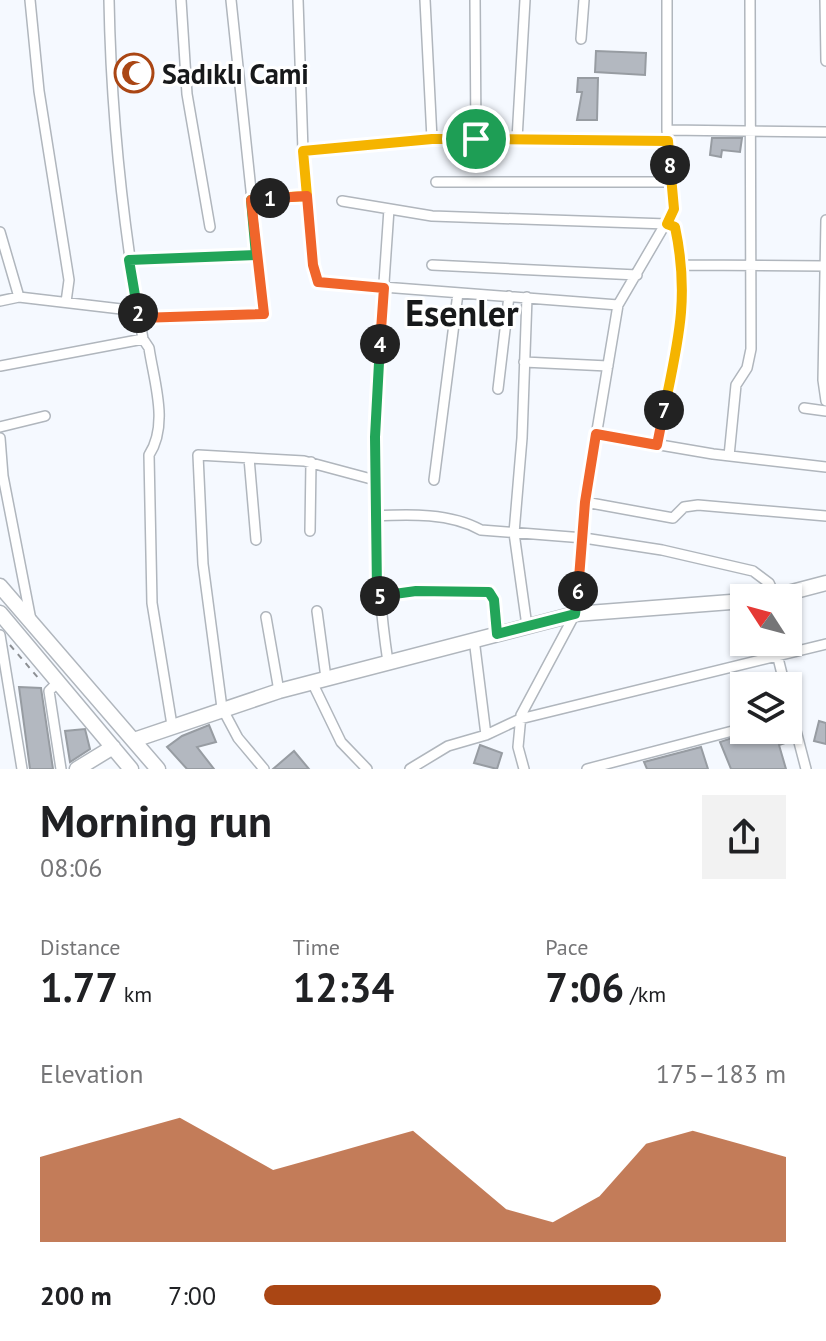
<!DOCTYPE html>
<html lang="en">
<head>
<meta charset="utf-8">
<style>
  body { margin:0; font-family:"PT Sans",sans-serif; background:#f2f2f2; color:#202124; height:100vh; display:flex; flex-direction:column; font-size:30px; white-space:nowrap }
  * { box-sizing:border-box; margin:0 }
  p { font-size:26px; color:#757577 }
  .icon { flex:none; width:44px; height:44px; fill:none; stroke:currentColor; stroke-width:2; stroke-linecap:round; stroke-linejoin:round }
  .map { position:relative; height:769px; overflow:hidden }
  .details { display:flex; flex-direction:column; background:#fff; flex:1 }
  .details>* { flex:none }
  .needle { width:52px; rotate:306deg }
  .tools { position:absolute; left:730px; top:584px; display:grid; gap:16px }
  .tools a { display:grid; place-items:center; width:72px; height:72px; border-radius:0px; background:#fff; box-shadow:0 2px 6px #0004; font-size:40px }
  .pin { position:absolute; display:grid; place-items:center; width:68px; height:68px; color:#fff; margin:-34px; border:4px solid #fff; border-radius:50%; box-shadow:0 2px 8px #0007 }
  .km { position:absolute; width:40px; height:40px; margin:-20px; border-radius:50%; background:#222; color:#fff; font-size:22px; line-height:40px; text-align:center }
  .round { display:grid; place-items:center; flex:none; width:84px; height:84px; border-radius:0px; background:#f2f2f2 }
  .headline { display:flex; align-items:center; justify-content:space-between; height:136px; padding:0 40px }
  h1 { font-size:44px; font-weight:600; line-height:60px }
  .stats { display:grid; grid-template-columns:repeat(3,1fr); gap:12px; height:136px; padding:8px 40px }
  .stats div { display:grid; align-content:center }
  .stats b { font-size:40px; font-weight:600 }
  .stats small { font-size:22px; font-weight:400 }
  .stats p { font-size:22px }
  .chart { height:224px; padding:16px 40px }
  .chart p { display:flex; justify-content:space-between }
  .chart svg { width:100%; height:144px; margin-top:8px; fill:#aa4614; opacity:.7 }
  ul { padding:0 40px; list-style:none; font-size:26px }
  li { display:grid; grid-template-columns:128px 96px 1fr; align-items:center; height:60px }
  li i { height:20px; border-radius:10px; background:#aa4614 }
  .map>svg:first-child { display:block }
  .building { fill:#b3b8c0; stroke:#979ca2; stroke-width:2 }
  .lines { fill:none; stroke-linecap:round; stroke-linejoin:round }
  .street-casing { stroke:#b0b6bd; stroke-width:12 }
  .secondary-casing { stroke:#b0b6bd; stroke-width:17 }
  .path { stroke:#8c8f93; stroke-width:2; stroke-dasharray:6 6; stroke-linecap:butt }
  .street { stroke:#fff; stroke-width:9 }
  .secondary { stroke:#fff; stroke-width:14 }
  .split-1-casing { stroke:#fff; stroke-width:16 }
  .split-2-casing { stroke:#fff; stroke-width:16 }
  .split-3-casing { stroke:#fff; stroke-width:16 }
  .split-4-casing { stroke:#fff; stroke-width:16 }
  .split-5-casing { stroke:#fff; stroke-width:16 }
  .split-6-casing { stroke:#fff; stroke-width:16 }
  .split-7-casing { stroke:#fff; stroke-width:16 }
  .split-8-casing { stroke:#fff; stroke-width:16 }
  .split-9-casing { stroke:#fff; stroke-width:16 }
  .split-1 { stroke:#f5b400; stroke-width:10 }
  .split-2 { stroke:#22a559; stroke-width:10 }
  .split-3 { stroke:#f0652b; stroke-width:10 }
  .split-4 { stroke:#f0652b; stroke-width:10 }
  .split-5 { stroke:#22a559; stroke-width:10 }
  .split-6 { stroke:#22a559; stroke-width:10 }
  .split-7 { stroke:#f0652b; stroke-width:10 }
  .split-8 { stroke:#f5b400; stroke-width:10 }
  .split-9 { stroke:#f5b400; stroke-width:10 }
  .labels { text-anchor:middle; dominant-baseline:central; stroke-width:6; stroke-linejoin:round; paint-order:stroke }
  .poi-label { font-size:28px; font-weight:bold; fill:#17191b; stroke:#fff; text-anchor:start }
  .district-label { font-size:36px; font-weight:bold; fill:#17191b; stroke:#fff }
</style>
</head>
<body>
<div class="map">
<svg width="826" height="769" viewBox="0 0 826 769">
  <rect width="100%" height="100%" fill="#f5f9ff"/>
  <path class="building" d="M596,51L646,53L645,75L595,72Z
    M127,63L145,67L142,84L124,80Z
    M578,78H598L597,120H577L582,92H577Z
    M712,138H742L740,152L722,150L721,157L710,155Z
    M19,687L41,688L53,769H30Z
    M819,721L826,723V744L814,741Z
    M209,725L216,742L197,747L214,769H187L167,747L182,736Z
    M85,729L90,749L70,762L65,731Z
    M755,730H782L785,743L779,745L786,769H731L720,742Z
    M480,745L502,753L497,769L474,763Z
    M701,747L708,769H647L644,762Z
    M294,751L309,769H273Z"/>
  <g class="lines">
    <g class="street-casing">
      <path id="street" d="M30,0L39,91L69,280L66,302
        M181,0L187,94L210,227
        M298,0L303,151L313,265L318,282L618,305
        M425,0L432,139
        M475,0L476,139
        M825,0L826,61
        M581,39L584,0
        M667,130L826,132
        M517,139L525,0
        M303,151L432,139L668,141
        M436,182H672
        M251,200L307,196
        M342,201L432,216L667,224L675,227C692,307 673,367 657,445
        M826,220L823,380L826,401
        M0,232L19,297L0,301
        M129,260L256,255
        M432,265L637,275
        M683,265L825,266
        M19,297L138,311
        M527,297L522,438L514,533L527,626
        M139,318L264,314L231,0
        M143,339L149,348C154,382 169,424 149,455L152,603L172,725
        M524,362L608,366
        M0,366L143,339C123,227 111,114 109,0
        M498,389L509,296
        M804,408L826,411
        M0,427L45,416
        M596,434L713,454L826,467
        M0,438L3,476L31,620
        M729,456L736,385L747,368L751,349L750,0
        M249,458L256,540
        M434,480L458,293
        M585,502L673,518L684,507L698,505L826,516
        M375,516C409,514 451,513 481,530L584,538L662,550L753,571L769,583L775,596
        M310,531L311,462
        M378,597L416,591L489,592L494,600L497,634
        M317,611L326,678
        M266,617L279,691
        M0,635L22,769
        M474,639L486,735
        M774,642L785,686
        M388,662C365,511 379,360 389,209
        M58,682L49,691L61,769
        M312,682L341,742L367,769
        M788,700L806,769
        M264,769L238,738L222,708L203,564L198,455L304,461L375,480
        M410,769L448,746L486,735L520,719L826,644
        M524,769L518,747L521,715L575,614L585,502L618,305L674,209L667,130V0
        M587,769L744,728"/>
    </g>
    <g class="secondary-casing">
      <path id="secondary" d="M0,586L158,769
        M769,598L826,583
        M0,613L131,769
        M134,740L279,691L575,614L744,601
        M77,769L113,747"/>
    </g>
    <path class="path" d="M10,645L40,680"/>
    <use href="#street" class="street"/>
    <use href="#secondary" class="secondary"/>
  </g>
  <g class="lines">
    <g class="split-1-casing">
      <path id="split-1" d="M270,198L307,196L303,151L432,139H476"/>
    </g>
    <g class="split-2-casing">
      <path id="split-2" d="M138,313L129,260L256,255L251,200L270,198"/>
    </g>
    <g class="split-3-casing">
      <path id="split-3" d="M138,313L139,318L264,314L251,200L260,199"/>
    </g>
    <g class="split-4-casing">
      <path id="split-4" d="M260,199L307,196L313,265L318,282L384,288L380,344"/>
    </g>
    <g class="split-5-casing">
      <path id="split-5" d="M380,596L377,590L375,437L380,344"/>
    </g>
    <g class="split-6-casing">
      <path id="split-6" d="M380,596L416,591L489,592L494,600L497,634L575,614L578,591"/>
    </g>
    <g class="split-7-casing">
      <path id="split-7" d="M578,591L585,502L596,434L657,445L664,410"/>
    </g>
    <g class="split-8-casing">
      <path id="split-8" d="M664,410C678,342 690,297 675,227L667,224L674,209L670,165"/>
    </g>
    <g class="split-9-casing">
      <path id="split-9" d="M476,139L668,141L670,165"/>
    </g>
    <use href="#split-1" class="split-1"/>
    <use href="#split-2" class="split-2"/>
    <use href="#split-3" class="split-3"/>
    <use href="#split-4" class="split-4"/>
    <use href="#split-5" class="split-5"/>
    <use href="#split-6" class="split-6"/>
    <use href="#split-7" class="split-7"/>
    <use href="#split-8" class="split-8"/>
    <use href="#split-9" class="split-9"/>
  </g>
  <defs>
    <g id="mosque-ring" transform="scale(2)"><circle r="9.5" fill="#fff" stroke="#aa4614" stroke-width="1.5"/><path d="M3.5-4.9A6 6 0 1 0 3.5 4.9A5 5 0 1 1 3.5-4.9Z" fill="#aa4614"/></g>
  </defs>
  <g fill-rule="evenodd">
    <use href="#mosque-ring" x="134" y="73"/>
  </g>
  <g class="labels">
    <g class="poi-label">
      <text x="162" y="73">Sadıklı Cami</text>
    </g>
    <g class="district-label">
      <text x="462" y="312">Esenler</text>
    </g>
  </g>
</svg>
<div class="tools">
<a><svg class="needle" viewBox="-14 -14 28 28"><path d="M0-13l5 13h-10z" fill="#e53935"/><path d="M0 13l5-13h-10z" fill="#757577"/></svg></a>
<a><svg class="icon" aria-label="layers" viewBox="0 0 24 24"><path d="M12 4l9 5-9 5-9-5zM3 14l9 5 9-5"/></svg></a>
</div>
<div class="pin" style="left:476px;top:139px;background:#1e9e55"><svg class="icon" aria-label="arrive" viewBox="0 0 24 24"><path d="M6 21V4h12l-3 4 3 4H6"/></svg></div>
<b class="km" style="left:270px;top:198px">1</b>
<b class="km" style="left:138px;top:313px">2</b>
<b class="km" style="left:380px;top:344px">4</b>
<b class="km" style="left:380px;top:596px">5</b>
<b class="km" style="left:578px;top:591px">6</b>
<b class="km" style="left:664px;top:410px">7</b>
<b class="km" style="left:670px;top:165px">8</b>
</div>
<section class="details">
<div class="headline"><div><h1>Morning run</h1><p>08:06</p></div><a class="round"><svg class="icon" aria-label="share" viewBox="0 0 24 24"><path d="M12 15V3M7 8l5-5 5 5M5 13v7h14v-7"/></svg></a></div>
<div class="stats">
<div><p>Distance</p><b>1.77<small> km</small></b></div>
<div><p>Time</p><b>12:34</b></div>
<div><p>Pace</p><b>7:06<small> /km</small></b></div>
</div>
<div class="chart"><p><span>Elevation</span>175–183 m</p>
<svg viewBox="0 0 160 44" preserveAspectRatio="none"><path d="M0 44V18L10 14L20 10L30 6L40 14L50 22L60 18L70 14L80 10L90 22L100 34L110 38L120 30L130 14L140 10L150 14L160 18V44z"/></svg>
</div>
<ul>
<li><b>200 m</b>7:00<i style="width:76%"></i></li>
</ul>
</section>
</body>
</html>
